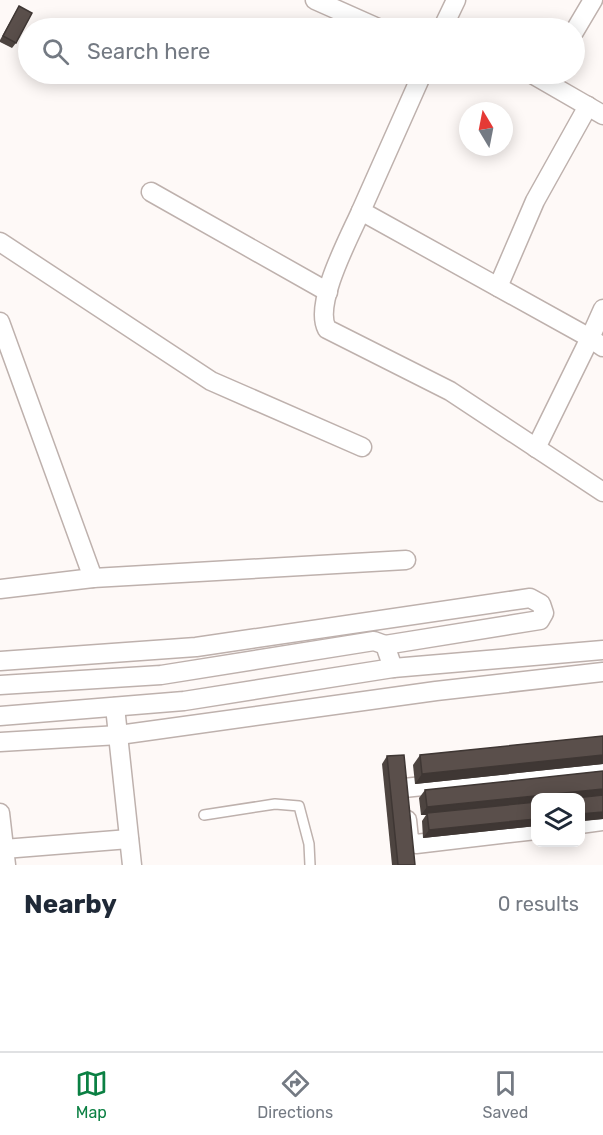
<!DOCTYPE html>
<style>
:root{--surface:#fff;--page:#f6f6f7;--text:#1f2937;--muted:#747a83;--line:#e0e1e3;--accent:#0b8043}
body{margin:0;font-family:Rubik,sans-serif;background:var(--page);color:var(--text)}
.controls{position:absolute;right:18px;bottom:18px;display:grid;overflow:hidden;border-radius:12px;box-shadow:0 3px 15px #0003}
.controls button{width:54px;height:54px;display:grid;place-items:center;padding:0;border:0;border-bottom:2px solid var(--line);background:var(--surface);color:var(--text);font:30px sans-serif}
.compass{position:absolute;left:459px;top:102px;width:54px;height:54px;border-radius:50%;background:var(--surface);box-shadow:0 3px 15px #0003;rotate:350deg}
.list{margin:0;padding:0;list-style:none}
h2{display:flex;justify-content:space-between;align-items:center;height:78px;margin:0;padding:0 24px;font-size:26px}
h2 small{font-size:20px;font-weight:400;color:var(--muted)}
.icon{flex:none;width:33px;height:33px;fill:none;stroke:currentColor;stroke-width:2;stroke-linecap:round;stroke-linejoin:round}
.map{position:relative;flex:none;width:603px;height:865px;overflow:hidden}
.search{position:absolute;background:var(--surface);box-shadow:0 3px 15px #0003;left:18px;right:18px;top:18px;height:66px;display:flex;align-items:center;gap:15px;box-sizing:border-box;padding:0 21px;border-radius:33px;color:var(--muted);font-size:22px}
.sheet{height:186px;background:var(--surface)}
nav{display:flex;justify-content:space-around;align-items:center;box-sizing:border-box;height:84px;border-top:2px solid var(--line);background:var(--surface);font-size:16px;color:var(--muted)}
nav a{display:grid;justify-items:center;gap:3px}
nav .on{color:var(--accent)}
.map>svg:first-child{display:block}
.lines{fill:none;stroke-linecap:round;stroke-linejoin:round}
.service-casing{stroke:#beb1ad;stroke-width:12}
.minor-casing{stroke:#beb1ad;stroke-width:21}
.service{stroke:#fff;stroke-width:9}
.minor{stroke:#fff;stroke-width:18}
.wall{fill:#4d4440}
.shaded-wall{fill:#3f3734}
.building{fill:#5a4f4b;stroke:#3f3734;stroke-width:1.5}
</style>
<div class="map">
<svg width="603" height="865" viewBox="0 0 603 865">
<rect width="100%" height="100%" fill="#fef9f7"/>
<g class="lines">
<defs>
<path id="service" d="M 204,815 L 275,804 L 299,806 L 309,844 L 310,865"/>
<g id="minor">
<path d="M 315,0 L 378,28"/>
<path d="M 455,28 L 445,23 L 456,0"/>
<path d="M 574,32 L 593,0"/>
<path d="M 422,74 L 361,211 L 590,338 L 603,309"/>
<path d="M 532,74 L 603,115"/>
<path d="M 151,192 L 328,292"/>
<path d="M 361,211 C 350,236 313,304 327,329 L 450,391 L 603,492"/>
<path d="M 0,242 L 211,381 L 362,447"/>
<path d="M 498,287 L 535,201 L 588,106"/>
<path d="M 0,322 L 93,578"/>
<path d="M 536,448 L 590,338 L 603,347"/>
<path d="M 0,589 L 93,578 L 406,560"/>
<path d="M 0,661 L 196,647 L 530,598 L 541,604 L 544,613 L 540,620 L 385,645"/>
<path d="M 393,668 L 603,650"/>
<path d="M 0,685 L 161,675 L 374,641 L 385,645 L 393,668 L 184,701 L 0,716"/>
<path d="M 115,707 L 132,865"/>
<path d="M 0,742 L 119,735 L 436,691 L 603,672"/>
<path d="M 404,788 L 603,767"/>
<path d="M 0,813 L 6,865"/>
<path d="M 407,820 L 409,839 L 416,844 L 536,830"/>
<path d="M 580,824 L 603,821"/>
<path d="M 4,849 L 129,839"/>
</g>
</defs>
<use href="#service" class="service-casing"/>
<use href="#minor" class="minor-casing"/>
<use href="#service" class="service"/>
<use href="#minor" class="minor"/>
</g>
<g class="wall">
<path d="M 19,6 L 16,43 L 12,48 L 0,42 L 0,40 Z"/>
<path d="M 603,736 L 603,764 L 415,784 L 413,765 L 420,755 Z"/>
<path d="M 387,756 L 415,865 L 392,865 L 382,764 Z"/>
<path d="M 603,771 L 603,819 L 423,838 L 422,821 L 426,815 L 421,815 L 419,798 L 425,790 Z"/>
</g>
<g class="shaded-wall">
<path d="M 603,755 L 603,764 L 415,784 L 422,774 Z"/>
<path d="M 603,789 L 603,796 L 580,798 L 536,798 L 536,803 L 427,813 L 426,815 L 421,815 L 427,807 Z"/>
<path d="M 603,812 L 603,819 L 580,821 L 580,814 Z"/>
<path d="M 536,819 L 536,826 L 423,838 L 429,830 Z"/>
</g>
<g class="building">
<path d="M 19,6 L 32,13 L 16,43 L 3,36 Z"/>
<path d="M 603,736 L 603,755 L 422,774 L 420,755 Z"/>
<path d="M 404,755 L 415,865 L 398,865 L 387,756 Z"/>
<path d="M 603,771 L 603,789 L 427,807 L 425,790 Z"/>
<path d="M 603,795 L 603,812 L 580,814 L 580,798 L 575,798 Z"/>
<path d="M 536,802 L 536,819 L 429,830 L 427,813 Z"/>
</g>
</svg>
<div class="controls">
<button><svg class="icon" aria-label="layers" viewBox="0 0 24 24"><path d="M12 4l9 5-9 5-9-5zM3 14l9 5 9-5"/></svg></button>
</div>
<svg class="compass" viewBox="-18 -18 36 36"><path d="M0-13l5 13h-10z" fill="#e53935"/><path d="M0 13l5-13h-10z" fill="#747a83"/></svg>
<div class="search"><svg class="icon" aria-label="search" viewBox="0 0 24 24"><circle cx="10" cy="10" r="6"/><path d="M15 15l6 6"/></svg>Search here</div>
</div>
<section class="sheet">
<h2>Nearby<small>0 results</small></h2>
<ul class="list">
</ul>
</section>
<nav>
<a class="on"><svg class="icon" aria-label="map" viewBox="0 0 24 24"><path d="M3 6l6-2 6 2 6-2v14l-6 2-6-2-6 2zM9 4v14M15 6v14"/></svg>Map</a>
<a><svg class="icon" aria-label="directions" viewBox="0 0 24 24"><path d="M12 3l9 9-9 9-9-9zM9 14v-3h6M13 9l2 2-2 2"/></svg>Directions</a>
<a><svg class="icon" aria-label="saved" viewBox="0 0 24 24"><path d="M7 4h10v16l-5-4-5 4z"/></svg>Saved</a>
</nav>
